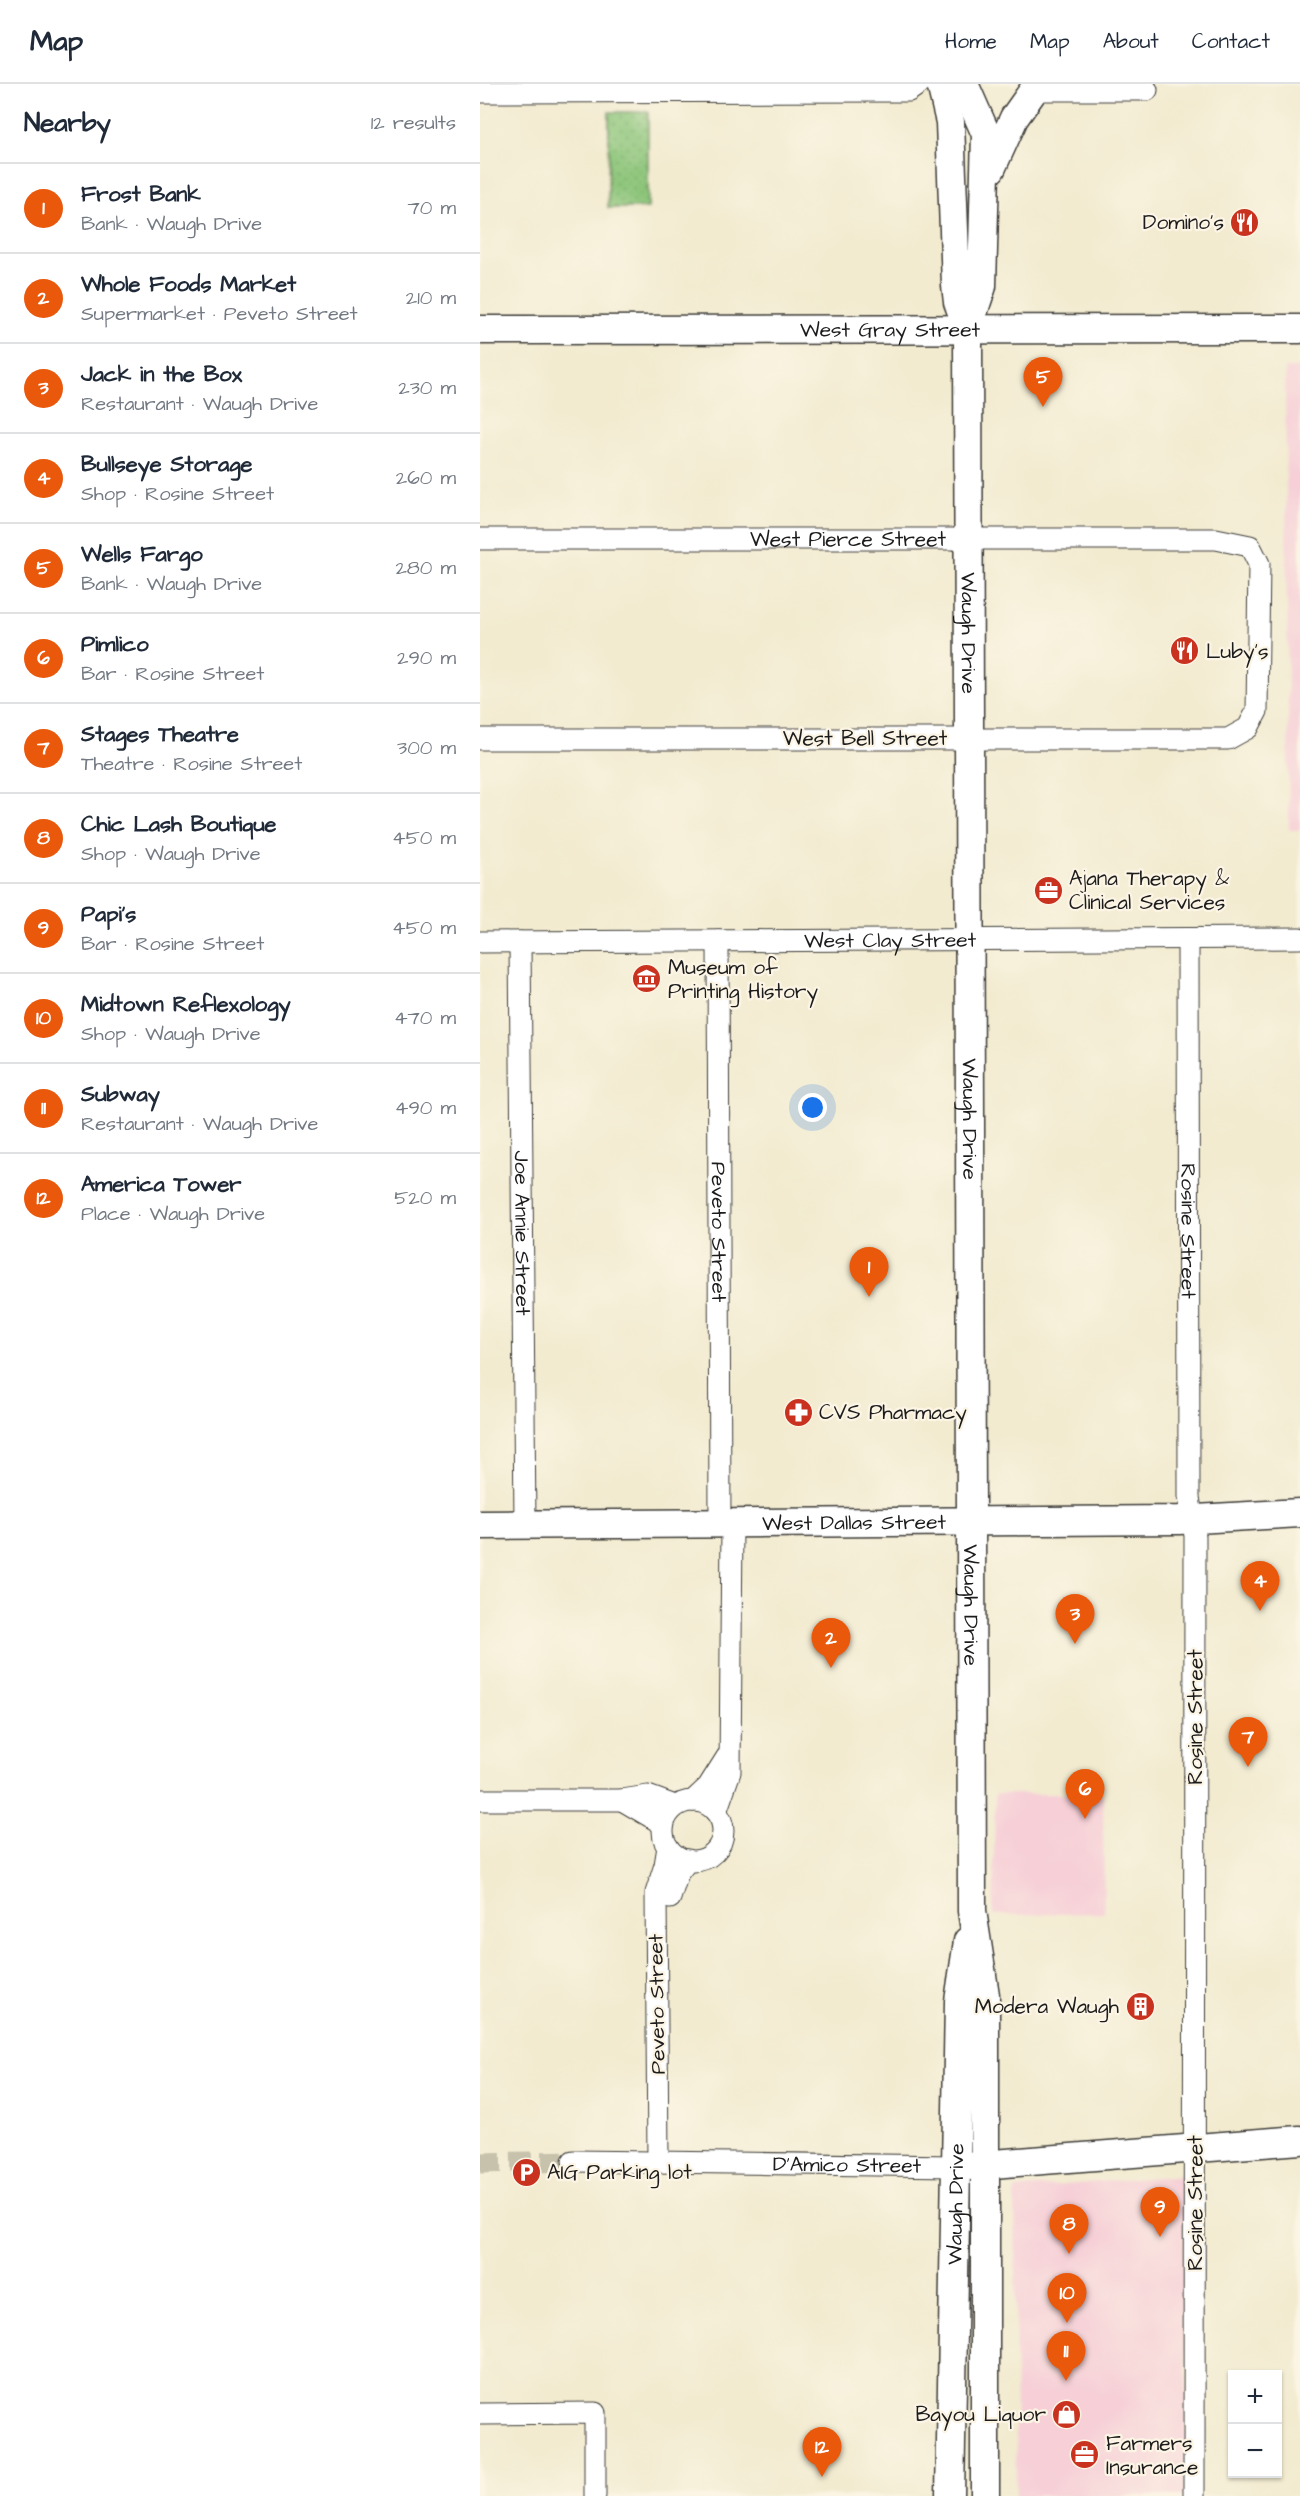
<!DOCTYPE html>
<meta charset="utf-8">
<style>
:root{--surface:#fff;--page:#f6f6f7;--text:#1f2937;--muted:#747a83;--line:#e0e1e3;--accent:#ea580c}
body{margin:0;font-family:"Architects Daughter",sans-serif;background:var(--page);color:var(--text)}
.controls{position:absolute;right:18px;bottom:18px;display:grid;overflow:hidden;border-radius:0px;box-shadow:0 2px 4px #0004}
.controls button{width:54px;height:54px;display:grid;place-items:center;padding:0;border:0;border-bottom:2px solid var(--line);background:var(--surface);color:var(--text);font:30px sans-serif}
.you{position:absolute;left:333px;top:1024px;width:21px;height:21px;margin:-15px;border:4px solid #fff;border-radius:50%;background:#1a73e8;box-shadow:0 0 0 9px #1a73e833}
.badge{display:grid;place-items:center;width:39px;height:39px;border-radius:50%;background:var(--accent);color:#fff;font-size:20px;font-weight:700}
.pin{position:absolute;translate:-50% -50px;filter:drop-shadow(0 2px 3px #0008)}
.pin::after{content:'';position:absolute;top:32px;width:21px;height:18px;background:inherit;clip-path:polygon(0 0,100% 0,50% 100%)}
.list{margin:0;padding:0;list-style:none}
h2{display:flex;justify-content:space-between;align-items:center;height:78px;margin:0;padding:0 24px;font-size:26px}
h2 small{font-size:20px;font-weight:400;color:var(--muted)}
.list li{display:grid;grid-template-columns:39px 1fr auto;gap:18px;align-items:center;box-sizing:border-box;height:90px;padding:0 24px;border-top:2px solid var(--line)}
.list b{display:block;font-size:22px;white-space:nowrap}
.list p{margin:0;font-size:20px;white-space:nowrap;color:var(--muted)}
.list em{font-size:20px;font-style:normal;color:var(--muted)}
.map{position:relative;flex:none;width:820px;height:2412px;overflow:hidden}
header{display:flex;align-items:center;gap:36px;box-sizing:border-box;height:84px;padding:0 30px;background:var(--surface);border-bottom:2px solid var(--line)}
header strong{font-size:28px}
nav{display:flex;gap:33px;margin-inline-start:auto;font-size:21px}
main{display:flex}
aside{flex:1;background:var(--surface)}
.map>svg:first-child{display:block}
.built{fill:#f6cfd7}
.green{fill:url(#green-dots);stroke:#53704a;stroke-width:1.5}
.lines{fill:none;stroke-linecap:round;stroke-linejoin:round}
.street-tunnel{stroke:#c7c2ac;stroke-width:21;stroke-dasharray:21 10;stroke-linecap:butt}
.street-casing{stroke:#3c3b37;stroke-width:23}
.secondary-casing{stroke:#3c3b37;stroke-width:31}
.street{stroke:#fff;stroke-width:21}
.secondary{stroke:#fff;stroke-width:28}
.labels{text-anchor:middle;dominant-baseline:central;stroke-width:4.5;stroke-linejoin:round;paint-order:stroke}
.poi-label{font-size:21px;fill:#1c1c1c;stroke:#fcf5e5;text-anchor:start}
.street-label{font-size:21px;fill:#1c1c1c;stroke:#fcf5e5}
</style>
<header>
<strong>Map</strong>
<nav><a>Home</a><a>Map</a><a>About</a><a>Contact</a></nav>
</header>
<main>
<aside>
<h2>Nearby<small>12 results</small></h2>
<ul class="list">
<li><span class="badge">1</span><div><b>Frost Bank</b><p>Bank · Waugh Drive</p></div><em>70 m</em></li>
<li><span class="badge">2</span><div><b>Whole Foods Market</b><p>Supermarket · Peveto Street</p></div><em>210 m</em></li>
<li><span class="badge">3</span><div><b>Jack in the Box</b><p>Restaurant · Waugh Drive</p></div><em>230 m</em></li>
<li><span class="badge">4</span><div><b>Bullseye Storage</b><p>Shop · Rosine Street</p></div><em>260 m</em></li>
<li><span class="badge">5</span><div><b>Wells Fargo</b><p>Bank · Waugh Drive</p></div><em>280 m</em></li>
<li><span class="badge">6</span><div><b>Pimlico</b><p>Bar · Rosine Street</p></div><em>290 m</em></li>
<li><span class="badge">7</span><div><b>Stages Theatre</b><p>Theatre · Rosine Street</p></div><em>300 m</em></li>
<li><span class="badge">8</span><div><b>Chic Lash Boutique</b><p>Shop · Waugh Drive</p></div><em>450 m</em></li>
<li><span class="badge">9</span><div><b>Papi's</b><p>Bar · Rosine Street</p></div><em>450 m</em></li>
<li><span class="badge">10</span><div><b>Midtown Reflexology</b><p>Shop · Waugh Drive</p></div><em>470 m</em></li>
<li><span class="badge">11</span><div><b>Subway</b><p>Restaurant · Waugh Drive</p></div><em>490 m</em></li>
<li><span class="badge">12</span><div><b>America Tower</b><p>Place · Waugh Drive</p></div><em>520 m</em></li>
</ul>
</aside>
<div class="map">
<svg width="820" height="2412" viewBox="0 0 820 2412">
<defs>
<pattern id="green-dots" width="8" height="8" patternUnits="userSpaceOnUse" patternTransform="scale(1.5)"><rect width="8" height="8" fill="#8ac478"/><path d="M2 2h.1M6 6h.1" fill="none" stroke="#76a867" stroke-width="1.8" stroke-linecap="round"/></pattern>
</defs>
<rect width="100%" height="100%" fill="#fcf5e5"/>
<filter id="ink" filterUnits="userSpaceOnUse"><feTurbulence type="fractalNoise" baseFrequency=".0167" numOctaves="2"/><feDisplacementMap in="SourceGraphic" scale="12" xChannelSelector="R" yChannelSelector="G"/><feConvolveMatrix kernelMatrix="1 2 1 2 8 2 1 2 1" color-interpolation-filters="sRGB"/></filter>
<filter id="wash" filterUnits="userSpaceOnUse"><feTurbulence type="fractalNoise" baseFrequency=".008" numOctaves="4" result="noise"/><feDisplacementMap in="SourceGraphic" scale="24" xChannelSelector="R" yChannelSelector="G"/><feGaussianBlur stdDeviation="1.35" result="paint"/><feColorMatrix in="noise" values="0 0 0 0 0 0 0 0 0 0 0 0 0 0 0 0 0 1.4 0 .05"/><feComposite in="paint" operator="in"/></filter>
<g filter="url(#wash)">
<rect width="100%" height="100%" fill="#f2ebd0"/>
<g class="built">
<path d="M 805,284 L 820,284 L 820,746 L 809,746 Z"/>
<path d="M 515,1710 L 623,1710 L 624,1829 L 513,1831 Z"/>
<path d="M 703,2091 L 708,2412 L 536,2412 L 535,2105 Z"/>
</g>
<path class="green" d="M 129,28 L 168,28 L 168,124 L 128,124 Z"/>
</g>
<g filter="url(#ink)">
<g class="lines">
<path class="street-tunnel" d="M 0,2079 L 93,2077"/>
<defs>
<g id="street">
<path d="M 553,6 L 667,6"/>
<path d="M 0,8 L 429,7 L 439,0"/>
<path id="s1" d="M 0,455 L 736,455 L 770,462 L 779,480 L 777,627 L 768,644 L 748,655 L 0,655"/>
<path id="s2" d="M 708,855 L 709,1413 L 715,1452 L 714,2412"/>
<path id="s3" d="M 238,857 L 240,1439"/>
<path id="s4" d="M 0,858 L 820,854"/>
<path id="s5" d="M 40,858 L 45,1441"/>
<path d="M 0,1716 L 142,1716 L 168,1712 L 195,1722"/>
<path d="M 142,1716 L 183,1740"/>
<path d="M 213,1717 L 228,1703 L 247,1673"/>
<circle cx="213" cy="1747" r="30"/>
<path d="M 236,1728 L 250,1688 L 252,1439"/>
<path d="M 190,1814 L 198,1789 L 208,1776"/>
<path id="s6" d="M 93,2077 L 476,2082"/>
<path d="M 178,2078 L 176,1809 L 185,1781 L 188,1763"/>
<path d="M 0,2330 L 115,2329 L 115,2412"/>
</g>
<g id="secondary">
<path d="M 461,0 L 470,38 L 476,201 L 478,218 L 488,244"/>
<path id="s7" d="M 484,0 L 506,50 L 502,202 L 488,244 L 492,1827 L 505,1911 L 505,2412"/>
<path d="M 511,85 L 534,34 L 558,0"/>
<path id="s8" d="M 0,246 L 820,245"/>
<path id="s9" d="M 0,1441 L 699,1436 L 820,1429"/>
<path d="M 487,2082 L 820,2056"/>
<path id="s10" d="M 470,2412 L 479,1917 L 488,1857"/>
</g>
</defs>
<use href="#street" class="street-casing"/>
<use href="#secondary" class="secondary-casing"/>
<use href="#street" class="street"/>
<use href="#secondary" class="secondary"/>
</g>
</g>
<defs>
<symbol id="restaurant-disc" viewBox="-11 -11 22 22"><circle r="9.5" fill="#c8321e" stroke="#fcf5e5"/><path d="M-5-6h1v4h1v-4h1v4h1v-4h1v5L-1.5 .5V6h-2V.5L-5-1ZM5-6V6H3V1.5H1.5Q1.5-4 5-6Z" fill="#fff"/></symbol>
<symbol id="office-disc" viewBox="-11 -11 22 22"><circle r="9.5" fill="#c8321e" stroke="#fcf5e5"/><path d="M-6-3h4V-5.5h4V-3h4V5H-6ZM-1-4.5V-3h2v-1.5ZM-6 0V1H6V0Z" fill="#fff"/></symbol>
<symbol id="museum-disc" viewBox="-11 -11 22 22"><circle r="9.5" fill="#c8321e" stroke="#fcf5e5"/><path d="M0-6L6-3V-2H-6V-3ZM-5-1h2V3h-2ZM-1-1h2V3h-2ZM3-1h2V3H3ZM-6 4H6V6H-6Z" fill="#fff"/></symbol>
<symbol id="pharmacy-disc" viewBox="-11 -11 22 22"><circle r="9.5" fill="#c8321e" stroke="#fcf5e5"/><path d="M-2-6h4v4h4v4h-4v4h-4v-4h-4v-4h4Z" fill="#fff"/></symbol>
<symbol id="building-disc" viewBox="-11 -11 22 22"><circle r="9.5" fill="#c8321e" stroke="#fcf5e5"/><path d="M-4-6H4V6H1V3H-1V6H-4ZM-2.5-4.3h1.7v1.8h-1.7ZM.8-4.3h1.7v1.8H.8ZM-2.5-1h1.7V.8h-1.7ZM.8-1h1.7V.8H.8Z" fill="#fff"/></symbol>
<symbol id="parking-disc" viewBox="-11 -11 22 22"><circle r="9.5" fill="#c8321e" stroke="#fcf5e5"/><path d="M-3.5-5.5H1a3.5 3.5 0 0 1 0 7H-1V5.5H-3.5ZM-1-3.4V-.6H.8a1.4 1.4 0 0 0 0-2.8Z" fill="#fff"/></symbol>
<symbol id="shop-disc" viewBox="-11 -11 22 22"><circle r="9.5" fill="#c8321e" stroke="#fcf5e5"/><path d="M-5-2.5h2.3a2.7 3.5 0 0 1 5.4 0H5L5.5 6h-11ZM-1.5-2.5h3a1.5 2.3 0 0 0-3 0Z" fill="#fff"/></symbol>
</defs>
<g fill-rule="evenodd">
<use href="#restaurant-disc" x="748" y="122" width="33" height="33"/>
<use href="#restaurant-disc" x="688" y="550" width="33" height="33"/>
<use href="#office-disc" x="552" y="790" width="33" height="33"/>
<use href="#museum-disc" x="150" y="878" width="33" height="33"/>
<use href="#pharmacy-disc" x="302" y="1312" width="33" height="33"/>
<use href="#building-disc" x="644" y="1906" width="33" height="33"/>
<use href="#parking-disc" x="30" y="2072" width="33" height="33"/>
<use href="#shop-disc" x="570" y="2314" width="33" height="33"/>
<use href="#office-disc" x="588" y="2354" width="33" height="33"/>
</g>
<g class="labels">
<g class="poi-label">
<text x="744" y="138" text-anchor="end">Domino's</text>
<text x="726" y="567">Luby's</text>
<text x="589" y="794">Ajana Therapy &amp;<tspan x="589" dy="24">Clinical Services</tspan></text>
<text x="188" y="883">Museum of<tspan x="188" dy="24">Printing History</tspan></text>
<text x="339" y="1328">CVS Pharmacy</text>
<text x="639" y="1922" text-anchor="end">Modera Waugh</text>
<text x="67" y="2088">AIG Parking lot</text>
<text x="566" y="2330" text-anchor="end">Bayou Liquor</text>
<text x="626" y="2359">Farmers<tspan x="626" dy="24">Insurance</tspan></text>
</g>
<g class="street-label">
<text stroke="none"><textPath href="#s8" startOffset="410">West Gray Street</textPath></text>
<text stroke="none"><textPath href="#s1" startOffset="368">West Pierce Street</textPath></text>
<text stroke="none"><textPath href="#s7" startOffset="556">Waugh Drive</textPath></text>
<text x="385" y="654">West Bell Street</text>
<text stroke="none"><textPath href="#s4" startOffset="410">West Clay Street</textPath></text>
<text stroke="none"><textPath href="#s7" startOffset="1042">Waugh Drive</textPath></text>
<text stroke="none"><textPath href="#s3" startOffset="291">Peveto Street</textPath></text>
<text stroke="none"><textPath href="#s2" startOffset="292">Rosine Street</textPath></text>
<text stroke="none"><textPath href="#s5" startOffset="291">Joe Annie Street</textPath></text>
<text stroke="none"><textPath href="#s9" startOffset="374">West Dallas Street</textPath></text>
<text stroke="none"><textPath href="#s7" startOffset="1528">Waugh Drive</textPath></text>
<text transform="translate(715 1633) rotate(-90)">Rosine Street</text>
<text transform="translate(177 1920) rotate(-91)">Peveto Street</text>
<text stroke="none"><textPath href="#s6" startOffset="274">D'Amico Street</textPath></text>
<text stroke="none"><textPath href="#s10" startOffset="292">Waugh Drive</textPath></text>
<text transform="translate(715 2119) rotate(-90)">Rosine Street</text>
</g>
</g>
</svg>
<div class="controls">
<button>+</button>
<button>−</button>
</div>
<div class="you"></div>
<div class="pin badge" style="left:389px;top:1213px">1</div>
<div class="pin badge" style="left:351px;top:1584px">2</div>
<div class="pin badge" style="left:595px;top:1560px">3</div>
<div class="pin badge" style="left:780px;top:1527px">4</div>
<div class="pin badge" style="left:563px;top:323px">5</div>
<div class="pin badge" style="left:605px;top:1735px">6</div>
<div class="pin badge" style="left:768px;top:1683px">7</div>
<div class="pin badge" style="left:589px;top:2170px">8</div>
<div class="pin badge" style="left:680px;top:2153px">9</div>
<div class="pin badge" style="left:587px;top:2239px">10</div>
<div class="pin badge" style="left:586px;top:2297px">11</div>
<div class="pin badge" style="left:342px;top:2393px">12</div>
</div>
</main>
